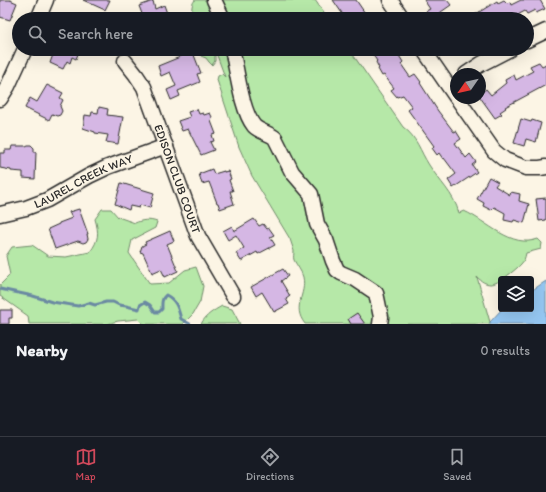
<!DOCTYPE html>
<style>
:root{--surface:#171b24;--page:#20242c;--text:#f1f3f6;--muted:#9ea1a6;--line:#363941;--accent:#d1495b}
body{margin:0;font-family:Itim,sans-serif;background:var(--page);color:var(--text)}
.controls{position:absolute;right:12px;bottom:12px;display:grid;overflow:hidden;border-radius:4px;box-shadow:0 4px 16px #0002}
.controls button{width:36px;height:36px;display:grid;place-items:center;padding:0;border:0;border-bottom:1px solid var(--line);background:var(--surface);color:var(--text);font:20px sans-serif}
.compass{position:absolute;left:450px;top:68px;width:36px;height:36px;border-radius:50%;background:var(--surface);box-shadow:0 4px 16px #0002;rotate:236deg}
.list{margin:0;padding:0;list-style:none}
h2{display:flex;justify-content:space-between;align-items:center;height:52px;margin:0;padding:0 16px;font-size:17px}
h2 small{font-size:13px;font-weight:400;color:var(--muted)}
.icon{flex:none;width:22px;height:22px;fill:none;stroke:currentColor;stroke-width:2;stroke-linecap:round;stroke-linejoin:round}
.map{position:relative;flex:none;width:546px;height:324px;overflow:hidden}
.search{position:absolute;background:var(--surface);box-shadow:0 4px 16px #0002;left:12px;right:12px;top:12px;height:44px;display:flex;align-items:center;gap:10px;box-sizing:border-box;padding:0 14px;border-radius:22px;color:var(--muted);font-size:15px}
.sheet{height:112px;background:var(--surface)}
nav{display:flex;justify-content:space-around;align-items:center;box-sizing:border-box;height:56px;border-top:1px solid var(--line);background:var(--surface);font-size:11px;color:var(--muted)}
nav a{display:grid;justify-items:center;gap:2px}
nav .on{color:var(--accent)}
.map>svg:first-child{display:block}
.green{fill:#b6e8a8;stroke:#708a6a}
.water{fill:#95c7f2;stroke:#6b89a2}
.lines{fill:none;stroke-linecap:round;stroke-linejoin:round}
.stream{stroke:#6b89a2;stroke-width:3}
.building{fill:#d5b7e4;stroke:#2b2b2b}
.minor-casing{stroke:#2b2b2b;stroke-width:17}
.minor{stroke:#fcf5e5;stroke-width:14}
.labels{text-anchor:middle;dominant-baseline:central;stroke-width:4;stroke-linejoin:round;paint-order:stroke}
.street-label{font-size:12px;fill:#2b2b2b;stroke:#fcf5e5}
</style>
<div class="map">
<svg width="546" height="324" viewBox="0 0 546 324">
<rect width="100%" height="100%" fill="#fcf5e5"/>
<filter id="ink" filterUnits="userSpaceOnUse"><feTurbulence type="fractalNoise" baseFrequency=".025" numOctaves="2"/><feDisplacementMap in="SourceGraphic" scale="8" xChannelSelector="R" yChannelSelector="G"/><feConvolveMatrix kernelMatrix="1 2 1 2 8 2 1 2 1" color-interpolation-filters="sRGB"/></filter>
<g filter="url(#ink)">
<g class="green">
<path d="M 195,0 L 315,0 L 328,19 L 194,19 C 192,12 190,6 195,0 Z"/>
<path d="M 196,49 L 349,49 L 403,127 C 417,137 420,151 429,165 C 439,181 454,194 459,213 L 464,211 C 487,221 511,249 538,239 L 542,243 L 541,249 L 526,253 C 525,258 524,261 521,264 C 516,270 496,285 491,284 C 485,284 481,281 477,277 L 490,322 L 490,324 L 305,324 C 291,306 307,295 303,277 C 301,270 297,266 294,260 C 293,257 294,254 294,251 C 293,247 291,243 290,239 L 252,176 L 239,147 L 217,80 L 218,76 L 222,74 L 225,77 L 215,50 L 215,61 L 212,65 L 209,62 L 206,58 L 201,56 Z"/>
<path d="M 102,209 L 111,209 L 118,217 L 135,223 C 142,220 149,219 157,222 L 155,228 L 132,240 L 129,253 L 150,284 L 169,283 L 185,270 L 196,267 L 203,286 L 200,302 L 193,314 L 183,324 L 143,324 L 138,319 L 118,321 L 107,324 L 29,324 L 28,316 L 0,296 L 0,285 L 10,275 L 6,256 L 12,247 L 32,245 L 48,256 L 66,257 L 90,252 C 99,240 99,233 95,219 Z"/>
<path d="M 222,306 L 232,309 L 240,324 L 201,324 C 206,315 213,311 222,306 Z"/>
</g>
<path class="water" d="M 546,281 L 546,324 L 490,324 L 490,322 L 502,309 L 531,309 L 531,291 Z"/>
<g class="lines">
<path class="stream" d="M 0,289 L 33,296 L 52,302 L 78,306 L 89,303 L 95,305 L 106,302 L 113,302 L 119,305 L 126,306 L 139,309 L 140,305 L 145,302 L 150,305 L 155,312 L 159,312 L 162,309 C 162,304 161,299 166,295 C 177,301 178,308 181,319 L 190,324"/>
</g>
<g class="building">
<path d="M 0,0 L 10,0 L 17,3 L 10,20 L 0,17 Z"/>
<path d="M 83,0 L 110,0 L 105,10 Z"/>
<path d="M 333,0 L 356,0 L 369,19 L 346,19 Z"/>
<path d="M 424,0 L 447,0 L 451,5 L 431,19 L 426,11 L 430,9 Z"/>
<path d="M 504,0 L 507,3 L 510,2 L 511,5 L 521,0 L 540,0 L 545,9 L 536,13 L 535,10 L 527,14 L 525,11 L 510,19 L 468,19 L 497,1 L 498,3 Z"/>
<path d="M 153,1 L 155,9 L 164,5 L 169,19 L 144,19 L 139,6 Z"/>
<path d="M 55,49 L 80,49 L 76,59 L 72,57 L 70,63 L 67,61 L 63,69 L 50,63 Z"/>
<path d="M 369,49 L 390,49 L 395,56 L 398,54 L 403,62 L 401,64 L 410,77 L 415,74 L 421,82 L 420,83 L 438,111 L 454,132 L 456,131 L 461,139 L 455,143 L 466,158 L 470,154 L 476,162 L 472,165 L 477,172 L 453,188 L 448,180 L 456,174 L 444,158 L 443,159 L 439,153 L 437,155 L 432,148 L 434,146 L 408,110 L 412,107 L 403,95 L 397,97 L 391,90 L 394,88 L 384,75 L 382,76 L 378,69 L 379,68 L 376,62 L 377,61 Z"/>
<path d="M 192,50 L 201,73 L 197,74 L 200,82 L 178,91 L 180,96 L 171,100 L 167,90 L 176,86 L 170,72 L 161,76 L 158,66 L 180,57 L 179,55 Z"/>
<path d="M 539,62 L 542,66 L 546,64 L 546,85 L 505,107 L 506,108 L 500,112 L 502,114 L 495,118 L 480,97 L 480,94 L 486,89 L 491,95 L 506,83 L 505,80 L 514,75 L 516,80 L 533,71 L 530,66 Z"/>
<path d="M 47,85 L 63,93 L 60,98 L 63,100 L 60,106 L 62,111 L 60,115 L 57,116 L 52,114 L 49,120 L 25,108 L 30,98 L 37,102 Z"/>
<path d="M 99,107 L 108,109 L 107,115 L 123,117 L 118,144 L 106,142 L 108,135 L 95,133 L 95,132 L 83,128 L 85,115 L 91,116 L 92,112 L 98,113 Z"/>
<path d="M 197,109 L 199,114 L 203,113 L 204,115 L 210,113 L 212,117 L 211,121 L 216,134 L 212,135 L 214,141 L 210,142 L 214,150 L 201,155 L 188,129 L 182,131 L 178,121 L 190,117 L 188,112 Z"/>
<path d="M 521,119 L 531,122 L 532,120 L 541,123 L 536,142 L 526,139 L 524,146 L 514,143 Z"/>
<path d="M 28,145 L 31,145 L 34,148 L 34,152 L 36,152 L 35,179 L 23,178 L 23,172 L 11,171 L 11,170 L 0,168 L 0,153 L 5,153 L 5,150 L 11,150 L 12,146 L 26,146 Z"/>
<path d="M 212,169 L 214,174 L 224,171 L 224,172 L 228,171 L 231,179 L 229,180 L 233,191 L 230,191 L 234,204 L 220,209 L 218,203 L 217,203 L 209,182 L 202,184 L 199,174 Z"/>
<path d="M 489,177 L 498,182 L 495,186 L 510,195 L 511,192 L 520,194 L 519,201 L 529,204 L 524,223 L 514,220 L 513,222 L 504,220 L 505,213 L 494,207 L 491,210 L 483,206 L 484,203 L 477,199 Z"/>
<path d="M 121,183 L 154,193 L 150,208 L 140,205 L 139,208 L 130,206 L 129,210 L 115,204 Z"/>
<path d="M 546,198 L 546,220 L 539,221 L 536,199 Z"/>
<path d="M 79,209 L 88,234 L 87,234 L 88,239 L 86,242 L 83,243 L 78,241 L 55,249 L 48,229 L 59,224 L 59,223 L 72,218 L 69,212 Z"/>
<path d="M 254,219 L 259,226 L 263,224 L 267,229 L 269,228 L 274,235 L 270,237 L 275,245 L 258,254 L 257,252 L 241,261 L 236,253 L 244,248 L 236,235 L 228,240 L 223,231 L 232,226 L 234,231 Z"/>
<path d="M 170,231 L 174,241 L 167,244 L 178,271 L 165,277 L 161,269 L 152,273 L 143,253 L 140,252 L 142,246 L 146,244 L 145,242 Z"/>
<path d="M 283,269 L 288,276 L 281,281 L 290,296 L 286,299 L 289,304 L 274,312 L 262,292 L 256,296 L 251,287 Z"/>
<path d="M 0,310 L 12,310 L 12,318 L 9,318 L 9,324 L 0,324 Z"/>
<path d="M 357,313 L 365,324 L 351,324 L 348,319 Z"/>
</g>
<g class="lines">
<defs>
<g id="minor">
<path d="M 214,0 L 223,19"/>
<path d="M 390,0 L 403,19"/>
<path d="M 38,19 L 46,0"/>
<path d="M 527,40 L 546,31"/>
<path d="M 232,49 C 237,69 241,110 254,126 C 260,132 269,133 275,138 L 292,172 L 311,194 L 317,224 L 326,240 L 333,261 L 337,270 L 341,273 L 355,279 L 376,293 L 381,317 L 380,324"/>
<path d="M 423,49 L 456,97"/>
<path id="s1" d="M 125,61 L 136,75 L 144,87 L 198,236 L 233,296"/>
<path d="M 466,74 L 481,64 L 510,49"/>
<path d="M 457,98 L 494,151 L 505,160 L 526,168 L 540,168 L 546,167"/>
<path d="M 0,99 L 8,86 L 25,49"/>
<path id="s2" d="M 0,214 L 26,208 L 47,200 L 89,176 L 108,167 L 166,146"/>
</g>
</defs>
<use href="#minor" class="minor-casing"/>
<use href="#minor" class="minor"/>
</g>
</g>
<g class="labels">
<g class="street-label">
<text stroke="none"><textPath href="#s1" startOffset="130">EDISON CLUB COURT</textPath></text>
<text stroke="none"><textPath href="#s2" startOffset="90">LAUREL CREEK WAY</textPath></text>
</g>
</g>
</svg>
<div class="controls">
<button><svg class="icon" aria-label="layers" viewBox="0 0 24 24"><path d="M12 4l9 5-9 5-9-5zM3 14l9 5 9-5"/></svg></button>
</div>
<svg class="compass" viewBox="-18 -18 36 36"><path d="M0-13l5 13h-10z" fill="#e53935"/><path d="M0 13l5-13h-10z" fill="#9ea1a6"/></svg>
<div class="search"><svg class="icon" aria-label="search" viewBox="0 0 24 24"><circle cx="10" cy="10" r="6"/><path d="M15 15l6 6"/></svg>Search here</div>
</div>
<section class="sheet">
<h2>Nearby<small>0 results</small></h2>
<ul class="list">
</ul>
</section>
<nav>
<a class="on"><svg class="icon" aria-label="map" viewBox="0 0 24 24"><path d="M3 6l6-2 6 2 6-2v14l-6 2-6-2-6 2zM9 4v14M15 6v14"/></svg>Map</a>
<a><svg class="icon" aria-label="directions" viewBox="0 0 24 24"><path d="M12 3l9 9-9 9-9-9zM9 14v-3h6M13 9l2 2-2 2"/></svg>Directions</a>
<a><svg class="icon" aria-label="saved" viewBox="0 0 24 24"><path d="M7 4h10v16l-5-4-5 4z"/></svg>Saved</a>
</nav>
